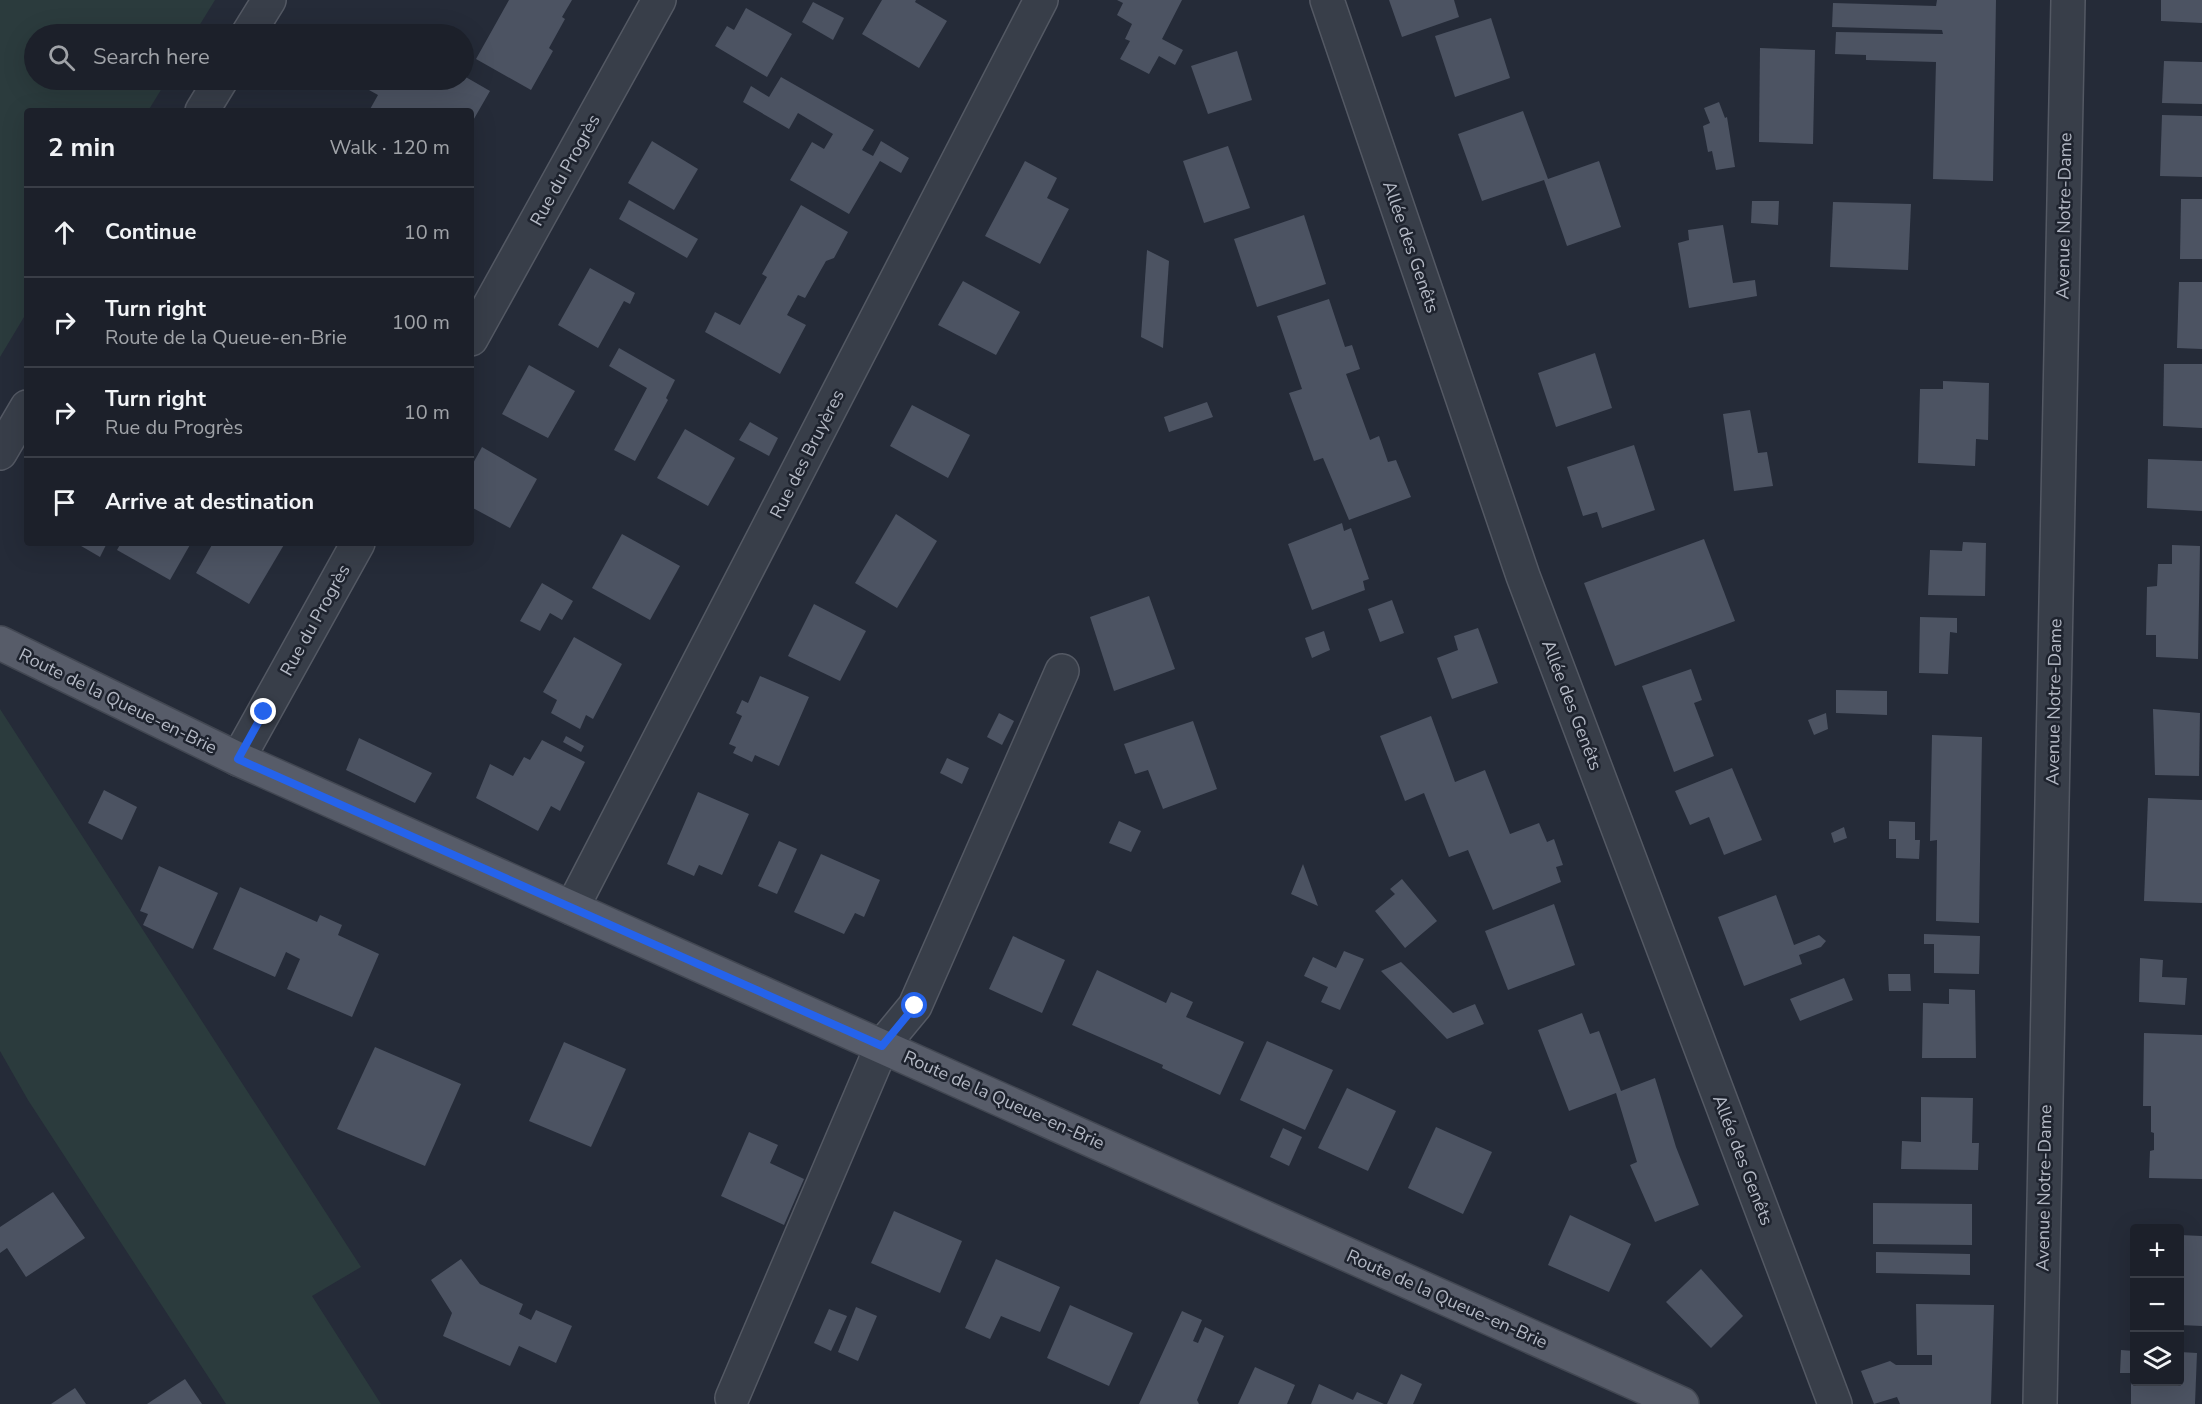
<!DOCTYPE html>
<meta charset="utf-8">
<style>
:root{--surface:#1c202a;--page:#252832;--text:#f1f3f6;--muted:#a0a3a8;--line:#3a3e47}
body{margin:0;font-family:"Nunito Sans",sans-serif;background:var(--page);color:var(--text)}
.controls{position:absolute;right:18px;bottom:18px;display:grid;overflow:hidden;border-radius:6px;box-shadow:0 6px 24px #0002}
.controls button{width:54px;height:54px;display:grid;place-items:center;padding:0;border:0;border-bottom:2px solid var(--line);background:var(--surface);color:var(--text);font:30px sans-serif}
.stop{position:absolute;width:18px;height:18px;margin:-14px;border:4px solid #2563eb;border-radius:50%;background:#fff}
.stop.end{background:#2563eb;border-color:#fff;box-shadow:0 2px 6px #0008}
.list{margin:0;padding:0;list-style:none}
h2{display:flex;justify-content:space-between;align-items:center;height:78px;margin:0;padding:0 24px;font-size:26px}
h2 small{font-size:20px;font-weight:400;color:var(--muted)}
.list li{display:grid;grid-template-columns:39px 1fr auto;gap:18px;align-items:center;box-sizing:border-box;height:90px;padding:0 24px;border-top:2px solid var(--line)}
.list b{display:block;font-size:22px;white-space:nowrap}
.list p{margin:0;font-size:20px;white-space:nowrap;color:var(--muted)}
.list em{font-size:20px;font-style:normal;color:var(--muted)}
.icon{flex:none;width:33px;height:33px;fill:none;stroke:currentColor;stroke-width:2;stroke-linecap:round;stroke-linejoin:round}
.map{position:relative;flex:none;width:2202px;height:1404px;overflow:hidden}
.search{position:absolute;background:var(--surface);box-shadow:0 6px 24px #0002;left:24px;top:24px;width:450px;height:66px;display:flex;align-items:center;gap:15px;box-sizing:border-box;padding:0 21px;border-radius:33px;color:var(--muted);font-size:22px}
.panel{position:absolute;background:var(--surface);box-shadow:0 6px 24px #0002;left:24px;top:108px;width:450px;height:438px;border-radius:6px}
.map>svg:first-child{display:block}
.green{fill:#2b3b3d}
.building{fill:#4c5362}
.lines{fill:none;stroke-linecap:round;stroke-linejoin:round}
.minor-casing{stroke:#545964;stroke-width:36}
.major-casing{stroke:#424752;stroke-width:36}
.minor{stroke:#383e49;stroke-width:33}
.major{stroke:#575c69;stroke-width:33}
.route{stroke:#2563eb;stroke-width:8}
.labels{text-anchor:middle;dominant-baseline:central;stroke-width:5;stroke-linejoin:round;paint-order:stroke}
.street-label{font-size:18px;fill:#b4b9c5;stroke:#1e232e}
</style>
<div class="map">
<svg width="2202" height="1404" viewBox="0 0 2202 1404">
<rect width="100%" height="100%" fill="#252b38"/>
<g class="green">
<path d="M 0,0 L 215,0 L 194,34 L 34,34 L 34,80 L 167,80 L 148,111 L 27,111 L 27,312 L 0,357 Z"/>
<path d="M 0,709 L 361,1267 L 312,1296 L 381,1404 L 226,1404 L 28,1100 L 0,1051 Z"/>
</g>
<g class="building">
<path d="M 509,0 L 572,0 L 562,17 L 565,19 L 549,48 L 553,51 L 531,90 L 476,59 Z"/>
<path d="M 882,0 L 916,0 L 915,2 L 947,21 L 919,68 L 862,34 Z"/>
<path d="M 1117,0 L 1182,0 L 1162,39 L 1183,50 L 1175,65 L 1159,56 L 1149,74 L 1120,59 L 1130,41 L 1125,39 L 1132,24 L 1117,15 L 1123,3 Z"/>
<path d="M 1389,0 L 1454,0 L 1459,17 L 1402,37 Z"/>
<path d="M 1937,0 L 1996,0 L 1993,181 L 1933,179 L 1936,62 L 1866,60 L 1866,55 L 1835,54 L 1836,32 L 1943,34 L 1942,30 L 1832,27 L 1833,3 L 1936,6 Z"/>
<path d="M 2161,0 L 2202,0 L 2202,23 L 2161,21 Z"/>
<path d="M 813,2 L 844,18 L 833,40 L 802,22 Z"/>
<path d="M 746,8 L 792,34 L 767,77 L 715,46 L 727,26 L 734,30 Z"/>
<path d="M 1491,18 L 1510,78 L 1455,97 L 1435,36 Z"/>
<path d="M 1760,48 L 1815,50 L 1813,144 L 1759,142 Z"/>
<path d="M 1237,51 L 1252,100 L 1208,114 L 1191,66 Z"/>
<path d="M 2164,61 L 2202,62 L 2202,104 L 2162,103 Z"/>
<path d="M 464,76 L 490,91 L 471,124 L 471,111 L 369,111 L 378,95 L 351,80 L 409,80 L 423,87 L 428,80 L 464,80 Z"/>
<path d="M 781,77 L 874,130 L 862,150 L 873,156 L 881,141 L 909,158 L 901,173 L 880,161 L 849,214 L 790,180 L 812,142 L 824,149 L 833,134 L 798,113 L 789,129 L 743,102 L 751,86 L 769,97 Z"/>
<path d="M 1719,102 L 1725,118 L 1727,117 L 1735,167 L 1716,170 L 1712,151 L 1708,152 L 1703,126 L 1710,123 L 1704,108 Z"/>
<path d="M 1523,111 L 1548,179 L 1599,161 L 1621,227 L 1567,246 L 1544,180 L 1482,201 L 1458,134 Z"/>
<path d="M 2162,115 L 2202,116 L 2202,177 L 2160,176 Z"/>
<path d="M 652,141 L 698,169 L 674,210 L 628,183 Z"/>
<path d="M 1228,146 L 1250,208 L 1204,223 L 1183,161 Z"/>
<path d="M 1025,161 L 1057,178 L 1047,198 L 1069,209 L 1040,264 L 985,236 Z"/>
<path d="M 2181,199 L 2202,199 L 2202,259 L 2180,259 Z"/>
<path d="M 629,200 L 698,239 L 687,258 L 619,219 Z"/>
<path d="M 1752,201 L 1779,201 L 1778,225 L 1751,223 Z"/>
<path d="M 1833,202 L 1911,204 L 1908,270 L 1830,267 Z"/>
<path d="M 801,205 L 848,232 L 834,258 L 826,261 L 805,298 L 798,295 L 787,315 L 806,325 L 780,374 L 705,332 L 715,312 L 740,325 L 767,277 L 762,274 Z"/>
<path d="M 1304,215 L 1326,284 L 1257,307 L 1234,239 Z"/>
<path d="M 1723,225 L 1733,283 L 1755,280 L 1757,296 L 1689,308 L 1678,243 L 1689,240 L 1688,230 Z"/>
<path d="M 1147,250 L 1169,261 L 1163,348 L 1141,337 Z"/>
<path d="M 590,268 L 635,293 L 630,304 L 624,301 L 598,348 L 558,325 Z"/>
<path d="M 963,281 L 1020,312 L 996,355 L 938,325 Z"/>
<path d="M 2179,282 L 2202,282 L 2202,349 L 2177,348 Z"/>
<path d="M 1329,299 L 1345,347 L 1352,345 L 1360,369 L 1346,374 L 1370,440 L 1379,436 L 1388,462 L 1396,460 L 1411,497 L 1349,520 L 1323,458 L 1314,461 L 1289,393 L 1302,389 L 1277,316 Z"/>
<path d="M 619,348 L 675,380 L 666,398 L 668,400 L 635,461 L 614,450 L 647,388 L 609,366 Z"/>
<path d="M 1595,353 L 1612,408 L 1556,427 L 1538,373 Z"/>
<path d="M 2164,364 L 2202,364 L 2202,428 L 2163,426 Z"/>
<path d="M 529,365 L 575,391 L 548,438 L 502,414 Z"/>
<path d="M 1943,381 L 1989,383 L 1988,440 L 1976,439 L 1975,466 L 1918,463 L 1920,389 L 1943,389 Z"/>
<path d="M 1207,402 L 1213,417 L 1169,432 L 1164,417 Z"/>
<path d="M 912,405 L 970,435 L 948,478 L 890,446 Z"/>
<path d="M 1750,410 L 1758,453 L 1767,452 L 1773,486 L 1734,491 L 1723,414 Z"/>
<path d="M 750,422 L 778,438 L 769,456 L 739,440 Z"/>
<path d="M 685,429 L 735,458 L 708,506 L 657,478 Z"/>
<path d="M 1634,445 L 1655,510 L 1602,528 L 1597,512 L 1583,516 L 1567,467 Z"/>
<path d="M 482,447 L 537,479 L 510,528 L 471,507 L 471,467 Z"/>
<path d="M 2148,459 L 2202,461 L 2202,511 L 2147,508 Z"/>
<path d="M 896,514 L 937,541 L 897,608 L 855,583 Z"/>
<path d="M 1342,523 L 1344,531 L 1351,528 L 1369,579 L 1363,581 L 1365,590 L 1312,610 L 1288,544 Z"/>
<path d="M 622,534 L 680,566 L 650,620 L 592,588 Z"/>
<path d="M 1704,539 L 1735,621 L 1615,666 L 1584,583 Z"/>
<path d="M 1963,542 L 1986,543 L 1985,596 L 1928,595 L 1930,550 L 1962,551 Z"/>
<path d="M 76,543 L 107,543 L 100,557 Z"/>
<path d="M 121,543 L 191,543 L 170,580 L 117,550 Z"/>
<path d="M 213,543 L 285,543 L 249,604 L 196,573 Z"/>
<path d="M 2172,545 L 2200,546 L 2198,659 L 2156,657 L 2156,635 L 2146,635 L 2147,587 L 2157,586 L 2158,564 L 2172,564 Z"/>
<path d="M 542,583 L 573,601 L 562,620 L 550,613 L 540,631 L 520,621 Z"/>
<path d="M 1149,596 L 1175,669 L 1114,691 L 1090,617 Z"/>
<path d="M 1392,600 L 1404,633 L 1380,642 L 1368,609 Z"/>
<path d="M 814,604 L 866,631 L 840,681 L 788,656 Z"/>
<path d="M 1920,617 L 1957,618 L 1957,633 L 1950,632 L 1948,674 L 1919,673 Z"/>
<path d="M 1478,628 L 1498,683 L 1452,699 L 1437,658 L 1458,650 L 1454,636 Z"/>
<path d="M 1324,631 L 1330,650 L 1312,658 L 1305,638 Z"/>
<path d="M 574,637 L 622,664 L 593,719 L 586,715 L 580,729 L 551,713 L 557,700 L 543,692 Z"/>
<path d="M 1691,669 L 1702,700 L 1694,703 L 1714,756 L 1674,772 L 1642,686 Z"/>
<path d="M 760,676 L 809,697 L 779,766 L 755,755 L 752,762 L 733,753 L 736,747 L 729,744 L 742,716 L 736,713 L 742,700 L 748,703 Z"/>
<path d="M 1836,690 L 1887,691 L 1887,715 L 1836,713 Z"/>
<path d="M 2153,709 L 2200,713 L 2199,776 L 2155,775 Z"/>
<path d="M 999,713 L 1014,721 L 1002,745 L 987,737 Z"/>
<path d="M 1826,713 L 1828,729 L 1814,735 L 1808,720 Z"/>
<path d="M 1431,716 L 1455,782 L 1485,770 L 1510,834 L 1539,823 L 1547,842 L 1554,839 L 1563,865 L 1556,867 L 1561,882 L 1493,910 L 1468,850 L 1449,857 L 1424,793 L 1405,801 L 1380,736 Z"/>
<path d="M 1193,721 L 1217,789 L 1163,809 L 1148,770 L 1135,774 L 1124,744 Z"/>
<path d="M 1932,735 L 1982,737 L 1979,923 L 1936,921 L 1937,840 L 1930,841 Z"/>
<path d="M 566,736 L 584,746 L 581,752 L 563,742 Z"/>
<path d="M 359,738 L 432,773 L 415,803 L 346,770 Z"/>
<path d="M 542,740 L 585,762 L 560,811 L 551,806 L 538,831 L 476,798 L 490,764 L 513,776 L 524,757 L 530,760 Z"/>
<path d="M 947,758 L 969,768 L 962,784 L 940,773 Z"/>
<path d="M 1732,768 L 1762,840 L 1724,855 L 1709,817 L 1690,825 L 1675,791 Z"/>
<path d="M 104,790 L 137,807 L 122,840 L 88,823 Z"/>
<path d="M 698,792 L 749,814 L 722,875 L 699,865 L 694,876 L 667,864 Z"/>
<path d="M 2148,798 L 2202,800 L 2202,903 L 2144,901 Z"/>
<path d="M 1119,821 L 1141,831 L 1131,852 L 1109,843 Z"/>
<path d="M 1889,821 L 1915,822 L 1915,840 L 1920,840 L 1919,859 L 1896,858 L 1896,839 L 1889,839 Z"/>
<path d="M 1844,827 L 1847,838 L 1834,843 L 1831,833 Z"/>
<path d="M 779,841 L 797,849 L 777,894 L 758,886 Z"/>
<path d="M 821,854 L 880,880 L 864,917 L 855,913 L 844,934 L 794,912 Z"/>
<path d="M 1303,864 L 1318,906 L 1291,894 Z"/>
<path d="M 159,866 L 218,893 L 193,949 L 143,925 L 148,914 L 140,911 Z"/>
<path d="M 1402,879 L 1437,921 L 1405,948 L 1375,911 L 1395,894 L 1390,889 Z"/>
<path d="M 240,887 L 317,922 L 320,915 L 342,925 L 338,935 L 379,954 L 352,1017 L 287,989 L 300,959 L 286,952 L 275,977 L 213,949 Z"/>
<path d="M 1776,895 L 1794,945 L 1819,935 L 1826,941 L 1821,947 L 1799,955 L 1802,964 L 1744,986 L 1718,917 Z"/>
<path d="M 1554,904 L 1575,965 L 1508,990 L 1485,931 Z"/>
<path d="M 1924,934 L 1980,936 L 1979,974 L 1934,973 L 1934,944 L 1924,944 Z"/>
<path d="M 1013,936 L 1065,960 L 1042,1013 L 989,989 Z"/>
<path d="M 1344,951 L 1364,959 L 1340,1010 L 1321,1002 L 1328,987 L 1304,976 L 1313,957 L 1336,968 Z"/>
<path d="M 2140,958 L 2163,960 L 2162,977 L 2187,978 L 2185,1005 L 2139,1002 Z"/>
<path d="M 1401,962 L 1453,1013 L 1475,1004 L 1484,1024 L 1447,1039 L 1381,971 Z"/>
<path d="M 1097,970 L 1166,1003 L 1171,992 L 1193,1002 L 1186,1017 L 1244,1042 L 1220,1095 L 1162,1068 L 1163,1065 L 1072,1025 Z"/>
<path d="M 1888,974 L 1910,974 L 1911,991 L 1889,991 Z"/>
<path d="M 1844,978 L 1853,1000 L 1800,1021 L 1790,999 Z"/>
<path d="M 1949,989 L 1975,990 L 1976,1058 L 1922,1058 L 1923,1003 L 1949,1004 Z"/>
<path d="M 1582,1013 L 1590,1034 L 1599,1031 L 1621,1091 L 1655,1078 L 1676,1147 L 1699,1205 L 1655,1222 L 1630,1165 L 1637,1162 L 1616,1093 L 1569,1111 L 1538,1030 Z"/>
<path d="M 2144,1033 L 2202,1035 L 2202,1179 L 2149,1178 L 2150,1151 L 2154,1150 L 2154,1133 L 2151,1132 L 2151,1106 L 2143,1106 Z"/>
<path d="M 1267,1041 L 1333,1070 L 1305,1130 L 1240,1100 Z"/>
<path d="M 564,1042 L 626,1069 L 591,1147 L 529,1121 Z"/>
<path d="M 375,1047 L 461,1084 L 425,1166 L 337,1129 Z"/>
<path d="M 1347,1088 L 1396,1111 L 1368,1171 L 1318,1148 Z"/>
<path d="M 1921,1097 L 1973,1098 L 1972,1143 L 1979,1143 L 1978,1170 L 1901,1169 L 1902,1141 L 1921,1142 Z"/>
<path d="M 1436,1127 L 1492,1152 L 1463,1214 L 1408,1188 Z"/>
<path d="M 1283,1128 L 1302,1137 L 1289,1166 L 1270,1157 Z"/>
<path d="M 749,1132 L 778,1145 L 770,1163 L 804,1179 L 784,1225 L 721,1196 Z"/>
<path d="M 53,1192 L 85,1238 L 26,1277 L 7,1248 L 0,1253 L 0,1227 Z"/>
<path d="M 1873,1203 L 1972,1204 L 1972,1245 L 1873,1244 Z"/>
<path d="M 894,1211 L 962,1241 L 940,1293 L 871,1263 Z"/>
<path d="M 1570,1215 L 1631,1244 L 1609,1292 L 1548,1265 Z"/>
<path d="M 2180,1235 L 2202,1236 L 2202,1326 L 2180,1325 Z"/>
<path d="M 1876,1252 L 1970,1254 L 1970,1275 L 1876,1273 Z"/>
<path d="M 461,1259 L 480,1284 L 523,1304 L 519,1314 L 531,1320 L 536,1310 L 572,1326 L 556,1363 L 519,1346 L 510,1366 L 443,1336 L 452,1313 L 431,1280 Z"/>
<path d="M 996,1259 L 1060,1287 L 1040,1332 L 1001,1316 L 990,1339 L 965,1328 Z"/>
<path d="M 1701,1269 L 1743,1316 L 1711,1348 L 1666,1302 Z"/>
<path d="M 1916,1304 L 1994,1305 L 1991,1404 L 1900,1404 L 1897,1397 L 1874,1404 L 1861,1371 L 1890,1361 L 1896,1365 L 1932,1365 L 1932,1355 L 1917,1355 Z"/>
<path d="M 1070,1305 L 1133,1333 L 1109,1386 L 1047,1358 Z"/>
<path d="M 856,1307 L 877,1316 L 858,1361 L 838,1352 Z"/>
<path d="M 829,1309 L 847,1316 L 831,1351 L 814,1343 Z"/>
<path d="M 1182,1311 L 1202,1320 L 1193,1341 L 1198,1343 L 1205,1327 L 1224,1336 L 1197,1400 L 1199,1404 L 1139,1404 Z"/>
<path d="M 2121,1350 L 2134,1351 L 2134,1382 L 2180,1382 L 2180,1352 L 2197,1353 L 2195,1404 L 2131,1404 L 2131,1373 L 2120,1373 Z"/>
<path d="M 1255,1367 L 1295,1385 L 1287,1404 L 1238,1404 Z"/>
<path d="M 1401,1374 L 1422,1384 L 1413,1404 L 1387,1404 Z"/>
<path d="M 185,1379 L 202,1404 L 147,1404 Z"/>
<path d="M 1319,1384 L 1353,1400 L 1357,1392 L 1384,1404 L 1311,1404 Z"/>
<path d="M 75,1388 L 86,1404 L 51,1404 Z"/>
</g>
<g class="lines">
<defs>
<g id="minor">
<path d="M 1327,0 L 1523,576 L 1835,1404"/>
<path d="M 248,34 L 269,0"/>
<path d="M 202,111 L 221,80"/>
<path d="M 471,339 L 659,0"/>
<path d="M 0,453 L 27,407"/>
<path d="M 238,759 L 358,543"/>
<path d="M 572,908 L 1041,0"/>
<path d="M 732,1398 L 882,1046 L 915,1006 L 1062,671"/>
<path d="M 2040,1404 L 2068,0"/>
</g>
<path id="major" d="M 0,643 L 238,759 L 1682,1404"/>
</defs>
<use href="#minor" class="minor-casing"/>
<use href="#major" class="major-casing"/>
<use href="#minor" class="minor"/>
<use href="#major" class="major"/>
</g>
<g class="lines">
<path class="route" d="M 264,712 L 238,759 L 882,1046 L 915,1006"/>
</g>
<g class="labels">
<g class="street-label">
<text transform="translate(565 170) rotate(-61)">Rue du Progrès</text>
<text transform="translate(2064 216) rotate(-89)">Avenue Notre-Dame</text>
<text transform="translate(1411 247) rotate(71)">Allée des Genêts</text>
<text transform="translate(807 454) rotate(-63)">Rue des Bruyères</text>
<text transform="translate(315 620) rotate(-61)">Rue du Progrès</text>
<text transform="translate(118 701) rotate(26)">Route de la Queue-en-Brie</text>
<text transform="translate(2054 702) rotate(-89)">Avenue Notre-Dame</text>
<text transform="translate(1572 705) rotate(69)">Allée des Genêts</text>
<text transform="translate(1004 1100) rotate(24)">Route de la Queue-en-Brie</text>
<text transform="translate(1743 1160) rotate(69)">Allée des Genêts</text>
<text transform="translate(2044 1188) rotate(-89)">Avenue Notre-Dame</text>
<text transform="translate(1447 1299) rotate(24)">Route de la Queue-en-Brie</text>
</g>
</g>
</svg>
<div class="controls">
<button>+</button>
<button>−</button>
<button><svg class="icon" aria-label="layers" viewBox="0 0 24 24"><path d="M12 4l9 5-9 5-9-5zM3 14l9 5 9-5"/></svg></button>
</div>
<div class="stop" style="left:915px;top:1006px"></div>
<div class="stop end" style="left:264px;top:712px"></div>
<div class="search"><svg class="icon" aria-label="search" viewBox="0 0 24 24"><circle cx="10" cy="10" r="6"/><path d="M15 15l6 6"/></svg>Search here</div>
<section class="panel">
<h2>2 min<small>Walk · 120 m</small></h2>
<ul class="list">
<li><svg class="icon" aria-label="ahead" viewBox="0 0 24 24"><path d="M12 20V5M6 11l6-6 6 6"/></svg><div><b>Continue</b></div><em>10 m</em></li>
<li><svg class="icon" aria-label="right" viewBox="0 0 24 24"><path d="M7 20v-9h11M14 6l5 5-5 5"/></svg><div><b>Turn right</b><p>Route de la Queue-en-Brie</p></div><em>100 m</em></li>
<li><svg class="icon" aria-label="right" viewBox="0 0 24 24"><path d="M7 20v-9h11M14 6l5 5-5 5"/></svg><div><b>Turn right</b><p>Rue du Progrès</p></div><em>10 m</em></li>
<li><svg class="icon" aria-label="arrive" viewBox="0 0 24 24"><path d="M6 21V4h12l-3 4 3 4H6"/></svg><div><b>Arrive at destination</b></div></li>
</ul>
</section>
</div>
